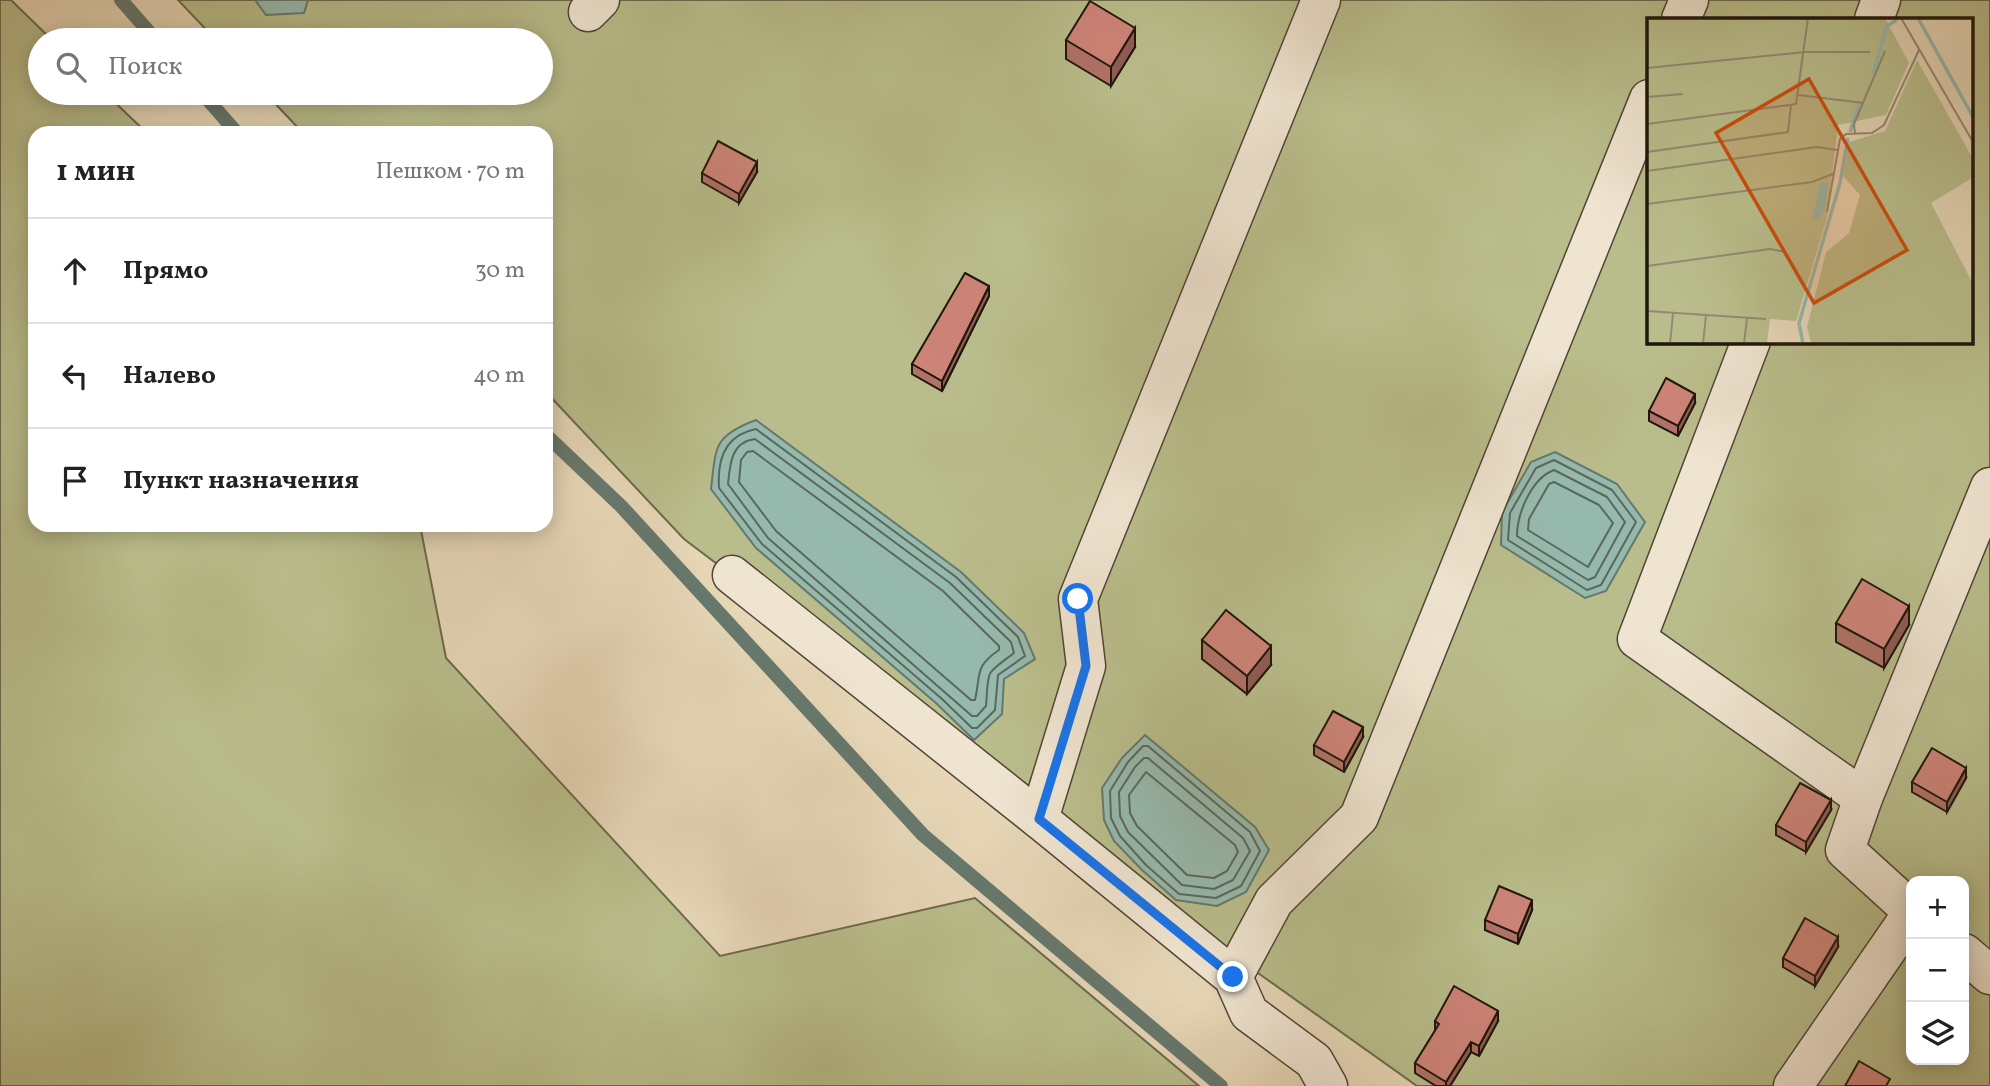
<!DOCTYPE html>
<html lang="ru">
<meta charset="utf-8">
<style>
:root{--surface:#fff;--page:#f6f6f6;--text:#222;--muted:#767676;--line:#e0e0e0}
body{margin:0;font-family:Vollkorn,serif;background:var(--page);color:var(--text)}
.controls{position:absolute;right:21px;bottom:21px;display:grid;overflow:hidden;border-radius:14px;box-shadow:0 4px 18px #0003}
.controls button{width:63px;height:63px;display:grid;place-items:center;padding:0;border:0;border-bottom:2px solid var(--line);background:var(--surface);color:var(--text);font:35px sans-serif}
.stop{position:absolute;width:21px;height:21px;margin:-16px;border:5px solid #1a73e8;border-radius:50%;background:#fff}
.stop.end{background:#1a73e8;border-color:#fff;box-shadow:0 2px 7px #0008}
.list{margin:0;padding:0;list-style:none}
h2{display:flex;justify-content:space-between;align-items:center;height:91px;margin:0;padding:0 28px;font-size:30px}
h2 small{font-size:23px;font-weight:400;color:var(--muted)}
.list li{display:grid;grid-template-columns:46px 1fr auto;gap:21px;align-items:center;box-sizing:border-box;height:105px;padding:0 28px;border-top:2px solid var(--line)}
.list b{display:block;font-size:26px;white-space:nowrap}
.list em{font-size:23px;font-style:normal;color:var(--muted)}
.icon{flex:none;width:38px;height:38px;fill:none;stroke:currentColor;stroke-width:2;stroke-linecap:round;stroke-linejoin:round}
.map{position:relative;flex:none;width:1990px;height:1086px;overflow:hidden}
.search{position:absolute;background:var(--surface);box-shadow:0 4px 18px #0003;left:28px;top:28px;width:525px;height:77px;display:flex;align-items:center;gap:18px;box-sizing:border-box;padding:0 24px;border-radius:38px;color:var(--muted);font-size:26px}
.panel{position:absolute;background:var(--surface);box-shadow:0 4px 18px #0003;left:28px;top:126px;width:525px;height:406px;border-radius:21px}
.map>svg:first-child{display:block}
.green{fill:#b9bd8b;stroke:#6c6a4c;stroke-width:2;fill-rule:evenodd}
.water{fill:#96b9ad;stroke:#66786d;stroke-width:2}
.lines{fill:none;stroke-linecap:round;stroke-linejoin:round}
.shore{stroke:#5a685c;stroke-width:2}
.stream{stroke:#66786d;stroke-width:14}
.minor-casing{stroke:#514636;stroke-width:41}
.minor{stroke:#efe4d0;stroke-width:38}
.wall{fill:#b07267;stroke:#1f160c;stroke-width:2}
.shaded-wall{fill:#905c54;stroke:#1f160c;stroke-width:2}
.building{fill:#cd8478;stroke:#1f160c;stroke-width:2}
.route{stroke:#1a73e8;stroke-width:9}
.inset-river{fill:none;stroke:#96b9ad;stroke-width:3.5}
.inset-road{fill:none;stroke:#968972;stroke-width:2}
.view{fill:#ca4f0c;fill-opacity:0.15;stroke:#ca4f0c;stroke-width:3.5}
.inset-edge{fill:none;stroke:#1f160c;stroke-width:3.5}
</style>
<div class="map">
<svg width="1990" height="1086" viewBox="0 0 1990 1086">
<rect width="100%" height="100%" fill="#e6d6b6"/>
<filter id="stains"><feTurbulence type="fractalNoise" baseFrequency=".00286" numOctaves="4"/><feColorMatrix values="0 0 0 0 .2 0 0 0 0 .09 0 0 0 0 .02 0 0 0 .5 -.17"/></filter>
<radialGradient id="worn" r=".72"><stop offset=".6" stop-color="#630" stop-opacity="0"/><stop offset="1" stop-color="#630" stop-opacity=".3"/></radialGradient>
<g class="green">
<path d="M 0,0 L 11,0 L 52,40 L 40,40 L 40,93 L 105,93 L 147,133 L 35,133 L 35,525 L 420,525 L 446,658 L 720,956 L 975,898 L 1199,1086 L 0,1086 Z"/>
<path d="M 178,0 L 1990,0 L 1990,1086 L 1417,1086 L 1258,973 L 684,539 L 546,392 L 546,133 L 303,133 L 265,93 L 541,93 L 541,40 L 216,40 ZM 1649,19 L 1971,19 L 1971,341 L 1649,341 ZM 1911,881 L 1964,881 L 1964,1060 L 1911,1060 Z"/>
</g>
<g class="water">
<path d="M 255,0 L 308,0 L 304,13 L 266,15 Z"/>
<path d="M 756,420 L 961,572 L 1024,633 L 1035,659 L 1004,679 L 1002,714 L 974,740 L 937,704 L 756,548 L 711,489 C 716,447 713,436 756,420 Z"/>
<path d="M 1555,452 L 1617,484 L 1645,522 L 1606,591 L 1585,598 L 1501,545 L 1502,512 L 1531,462 Z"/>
<path d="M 1145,735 L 1255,827 L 1269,850 L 1246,892 L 1217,906 L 1176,900 L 1142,870 L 1114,841 L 1104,820 L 1102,788 L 1122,758 Z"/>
</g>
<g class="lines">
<g class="shore">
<path d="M 756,429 L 956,577 L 1018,637 L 1025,656 L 998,675 L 995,710 L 977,728 L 972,728 L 942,699 L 762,544 L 719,488 C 717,459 725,435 756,429 Z"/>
<path d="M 755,439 L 950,583 L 1011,642 L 1014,653 C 984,676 989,668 986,706 L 977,716 L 972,716 L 768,538 L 728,484 C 730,464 731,442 755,439 Z"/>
<path d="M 753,451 L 943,591 L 999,646 L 999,650 C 974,667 981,674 975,700 L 971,700 L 776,531 L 739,482 L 741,460 L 747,452 Z"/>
<path d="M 1554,460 L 1612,490 L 1636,522 L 1601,585 L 1587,590 L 1508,540 L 1510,513 L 1536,468 Z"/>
<path d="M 1554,470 L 1607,497 L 1625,522 L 1595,577 L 1588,580 L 1517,536 C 1517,513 1532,478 1554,470 Z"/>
<path d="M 1554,482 L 1599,505 L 1613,523 L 1588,567 L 1528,530 L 1529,519 L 1549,484 Z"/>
<path d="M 1143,746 L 1148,746 L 1250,832 L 1260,851 L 1241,886 L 1216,898 L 1179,894 L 1146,865 L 1120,836 L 1111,818 L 1110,791 L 1128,762 Z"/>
<path d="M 1144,758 L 1148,758 L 1243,838 L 1250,851 L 1233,880 L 1214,889 L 1182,885 L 1128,832 L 1120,816 L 1119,792 L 1135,767 Z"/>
<path d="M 1146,772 L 1235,845 L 1238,852 L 1227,871 L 1214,878 L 1187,875 L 1137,826 L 1130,813 L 1129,795 Z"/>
</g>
<g class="stream">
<path d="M 121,0 L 156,40"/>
<path d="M 202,93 L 237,133"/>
<path d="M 546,435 L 621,506 L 923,835 L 1221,1086"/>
</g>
<defs>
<g id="minor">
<path d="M 588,12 L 600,0"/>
<path d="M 1681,19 L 1689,0"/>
<path d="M 1874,19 L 1881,0"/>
<path d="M 1751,341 L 1637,639 L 1863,798"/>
<path d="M 732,575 L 1039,819 L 1233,977 L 1249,1013 L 1314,1061 L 1328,1086"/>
<path d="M 1039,819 L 1086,666 L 1078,599 L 1321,0"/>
<path d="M 1911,910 L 1845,850 L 1863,798 L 1990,487"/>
<path d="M 1964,953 L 1990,975"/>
<path d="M 1233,977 L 1274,901 L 1359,817 L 1649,99"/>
<path d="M 1793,1086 L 1911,915"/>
</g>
</defs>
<use href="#minor" class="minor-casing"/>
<use href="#minor" class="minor"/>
</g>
<g class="wall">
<path d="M 1066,40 L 1135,47 L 1111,86 L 1066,59 Z"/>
<path d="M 757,172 L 739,203 L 702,182 L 702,173 Z"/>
<path d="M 989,296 L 942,391 L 912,374 L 912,364 Z"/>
<path d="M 1695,403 L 1678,436 L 1649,421 L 1649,411 Z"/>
<path d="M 1836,623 L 1909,625 L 1884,668 L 1836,642 Z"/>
<path d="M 1202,640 L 1271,665 L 1247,694 L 1202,659 Z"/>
<path d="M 1363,737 L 1344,772 L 1314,755 L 1314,745 Z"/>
<path d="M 1966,778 L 1947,812 L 1912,792 L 1912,782 Z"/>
<path d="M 1831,810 L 1806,852 L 1776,835 L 1776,825 Z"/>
<path d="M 1532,910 L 1518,944 L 1485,930 L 1485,920 Z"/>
<path d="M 1838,947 L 1815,986 L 1783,967 L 1783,958 Z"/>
<path d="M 1435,1021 L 1498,1021 L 1479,1056 L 1471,1052 L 1450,1086 L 1436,1086 L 1415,1073 L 1415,1063 L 1435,1031 Z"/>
</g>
<g class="shaded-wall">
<path d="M 1135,28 L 1135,47 L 1111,86 L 1111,67 Z"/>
<path d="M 757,162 L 757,172 L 739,203 L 739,194 Z"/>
<path d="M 989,286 L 989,296 L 942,391 L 942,381 Z"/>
<path d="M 1695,394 L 1695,403 L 1678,436 L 1678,426 Z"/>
<path d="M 1909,606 L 1909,625 L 1884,668 L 1884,649 Z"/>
<path d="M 1271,646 L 1271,665 L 1247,694 L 1247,676 Z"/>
<path d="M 1363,727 L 1363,737 L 1344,772 L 1344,762 Z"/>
<path d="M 1966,768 L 1966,778 L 1947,812 L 1947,802 Z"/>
<path d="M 1831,800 L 1831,810 L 1806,852 L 1806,842 Z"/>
<path d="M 1532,900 L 1532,910 L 1518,944 L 1518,934 Z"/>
<path d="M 1838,937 L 1838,947 L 1815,986 L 1815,976 Z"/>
<path d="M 1498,1011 L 1498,1021 L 1479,1056 L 1479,1046 Z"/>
<path d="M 1471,1042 L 1471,1052 L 1450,1086 L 1446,1086 L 1446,1082 Z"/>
</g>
<g class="building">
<path d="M 1090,1 L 1135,28 L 1111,67 L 1066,40 Z"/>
<path d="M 718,141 L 757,162 L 739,194 L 702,173 Z"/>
<path d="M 965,273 L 989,286 L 942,381 L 912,364 Z"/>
<path d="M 1666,378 L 1695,394 L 1678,426 L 1649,411 Z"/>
<path d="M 1862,579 L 1909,606 L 1884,649 L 1836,623 Z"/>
<path d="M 1226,610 L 1271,646 L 1247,676 L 1202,640 Z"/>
<path d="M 1333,711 L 1363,727 L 1344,762 L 1314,745 Z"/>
<path d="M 1932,748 L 1966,768 L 1947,802 L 1912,782 Z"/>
<path d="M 1800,783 L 1831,800 L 1806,842 L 1776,825 Z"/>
<path d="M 1499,886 L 1532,900 L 1518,934 L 1485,920 Z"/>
<path d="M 1805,918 L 1838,937 L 1815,976 L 1783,958 Z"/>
<path d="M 1454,986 L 1498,1011 L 1479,1046 L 1471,1042 L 1446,1082 L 1415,1063 L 1439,1024 L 1435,1021 Z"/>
<path d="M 1859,1061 L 1890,1079 L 1886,1086 L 1845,1086 Z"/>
</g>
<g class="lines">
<path class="route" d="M 1078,599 L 1086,666 L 1039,819 L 1233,977"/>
</g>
<g transform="translate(1647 18)">
<rect width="326" height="326" fill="#e6d6b6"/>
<path d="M 0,0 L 238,0 L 262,45 L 239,97 L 191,107 L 180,200 L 149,303 L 123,301 L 120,325 L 0,325 ZM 270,42 L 325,139 L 325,160 L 284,185 L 325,264 L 325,325 L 164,325 L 160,309 L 179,234 L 202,215 L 213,177 L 196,158 L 202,124 L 238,113 Z" fill="#b9bd8b"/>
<path d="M 173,164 L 182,165 L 177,194 L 170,202 L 166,200 Z" fill="#96b9ad"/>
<path class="inset-river" d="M 271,0 L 326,99M 226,56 L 240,8 L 250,2M 203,114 L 212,87M 156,326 L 152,305 L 193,165 L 201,120"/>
<path class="inset-road" d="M 254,0 L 326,124M 0,50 L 158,34 L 223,34M 151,77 L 217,85M 0,79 L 36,76M 0,106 L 149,86 L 161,0M 208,116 L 207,106 L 238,33M 0,134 L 141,114 L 144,87M 0,153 L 170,129 L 190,132M 0,186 L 165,164 L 186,156M 180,194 L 193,121 L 199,116 L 225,115 L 237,107 L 272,32M 0,248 L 123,231 L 139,234M 0,293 L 119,301M 23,326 L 26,295M 56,326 L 59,297M 97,326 L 100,300"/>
<path class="view" d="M 162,61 L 260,232 L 167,285 L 69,115 Z"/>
<rect width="326" height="326" class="inset-edge"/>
</g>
<rect width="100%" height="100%" filter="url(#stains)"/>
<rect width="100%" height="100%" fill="url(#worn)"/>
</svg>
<div class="controls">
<button>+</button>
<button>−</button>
<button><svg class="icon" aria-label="layers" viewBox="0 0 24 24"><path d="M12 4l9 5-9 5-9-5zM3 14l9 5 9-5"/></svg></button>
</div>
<div class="stop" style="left:1078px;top:599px"></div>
<div class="stop end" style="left:1233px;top:977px"></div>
<div class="search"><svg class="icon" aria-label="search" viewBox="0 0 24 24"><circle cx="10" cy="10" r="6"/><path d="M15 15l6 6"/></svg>Поиск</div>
<section class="panel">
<h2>1 мин<small>Пешком · 70 m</small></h2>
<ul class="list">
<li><svg class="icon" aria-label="ahead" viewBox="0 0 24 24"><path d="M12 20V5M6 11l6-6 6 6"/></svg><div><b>Прямо</b></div><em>30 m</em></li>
<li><svg class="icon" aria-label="left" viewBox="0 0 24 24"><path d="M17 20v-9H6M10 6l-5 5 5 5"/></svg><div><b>Налево</b></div><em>40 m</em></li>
<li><svg class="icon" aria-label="arrive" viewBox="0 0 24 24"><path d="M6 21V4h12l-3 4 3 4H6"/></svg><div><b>Пункт назначения</b></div></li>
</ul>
</section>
</div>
